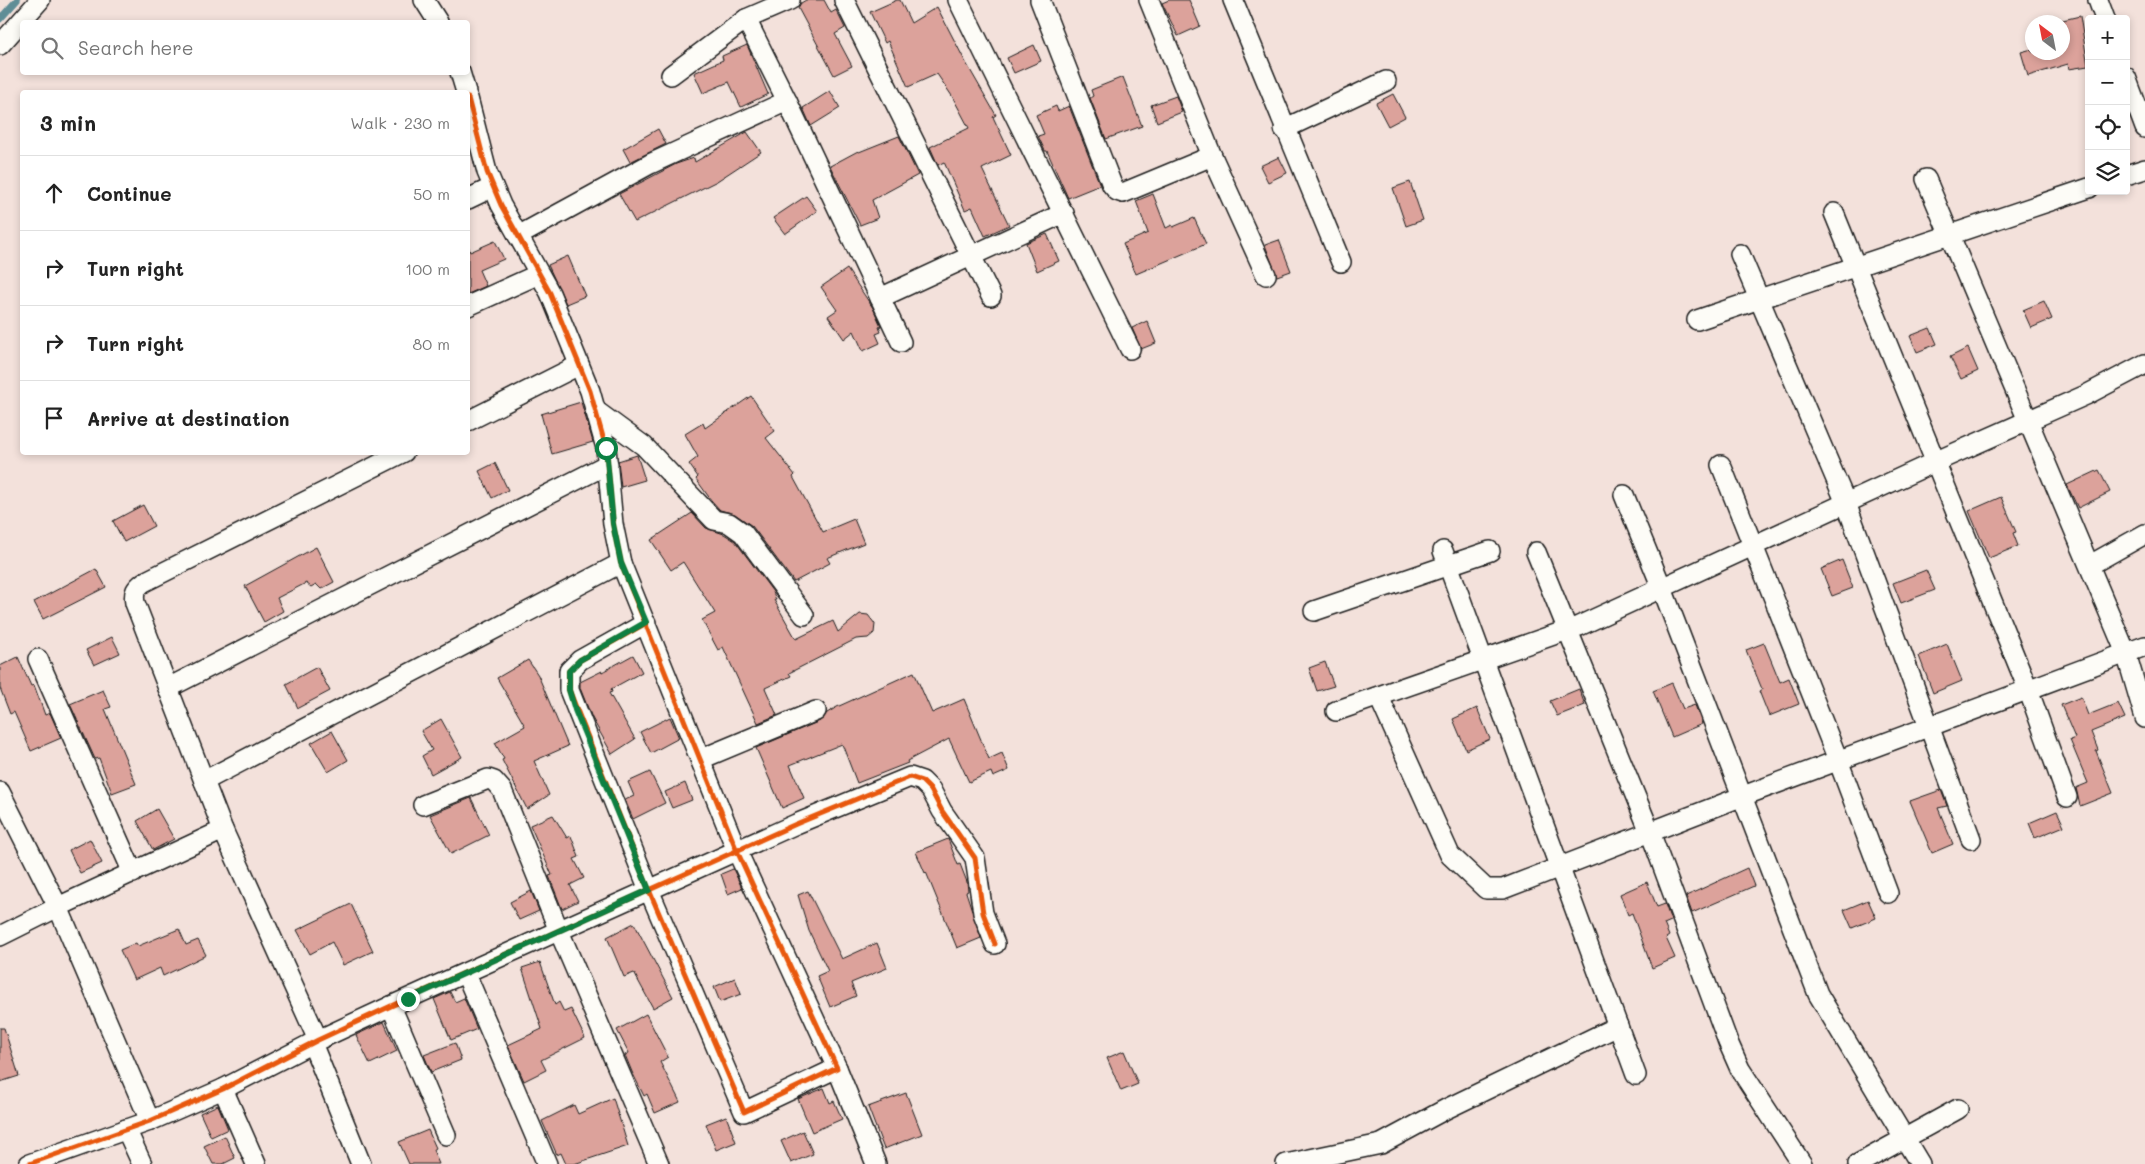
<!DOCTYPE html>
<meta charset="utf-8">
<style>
:root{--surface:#fff;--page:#f2f2f2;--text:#222;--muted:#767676;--line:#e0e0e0}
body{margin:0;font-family:Mali,sans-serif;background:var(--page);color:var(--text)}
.controls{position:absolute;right:15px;top:15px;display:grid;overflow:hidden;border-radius:5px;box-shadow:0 2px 8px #0003}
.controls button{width:45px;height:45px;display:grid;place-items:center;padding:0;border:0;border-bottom:1px solid var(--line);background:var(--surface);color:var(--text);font:25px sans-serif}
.compass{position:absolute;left:2025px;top:15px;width:45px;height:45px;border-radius:50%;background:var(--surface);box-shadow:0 2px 8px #0003;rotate:328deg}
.stop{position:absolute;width:15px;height:15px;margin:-11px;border:4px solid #0b8043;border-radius:50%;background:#fff}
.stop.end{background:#0b8043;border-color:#fff;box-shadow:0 1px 5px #0008}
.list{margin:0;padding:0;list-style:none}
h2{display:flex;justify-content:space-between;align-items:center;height:65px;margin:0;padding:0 20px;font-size:21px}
h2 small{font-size:16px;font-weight:400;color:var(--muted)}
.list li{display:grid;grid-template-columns:32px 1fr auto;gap:15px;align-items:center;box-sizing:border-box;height:75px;padding:0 20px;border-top:1px solid var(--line)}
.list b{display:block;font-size:19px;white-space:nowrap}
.list em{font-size:16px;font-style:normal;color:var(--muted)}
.icon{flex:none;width:28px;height:28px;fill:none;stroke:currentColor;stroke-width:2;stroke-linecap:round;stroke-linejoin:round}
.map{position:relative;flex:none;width:2145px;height:1164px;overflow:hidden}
.search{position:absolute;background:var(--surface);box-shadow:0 2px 8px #0003;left:20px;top:20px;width:450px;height:55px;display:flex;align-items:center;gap:12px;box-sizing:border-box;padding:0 18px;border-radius:5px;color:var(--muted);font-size:19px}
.panel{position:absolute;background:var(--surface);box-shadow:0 2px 8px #0003;left:20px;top:90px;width:450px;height:365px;border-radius:5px}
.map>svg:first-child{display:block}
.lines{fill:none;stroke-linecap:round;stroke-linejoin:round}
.stream{stroke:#5e8d96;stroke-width:7}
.building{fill:#dca29b;stroke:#1c1c1c}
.minor-casing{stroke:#1c1c1c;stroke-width:22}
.minor{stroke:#fdfcf7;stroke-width:19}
.cycleway-casing{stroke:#fdfcf7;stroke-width:8}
.cycleway{stroke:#e8590c;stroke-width:5}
.route{stroke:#0b8043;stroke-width:6}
</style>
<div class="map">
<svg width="2145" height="1164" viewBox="0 0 2145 1164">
<rect width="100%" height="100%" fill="#f3e1db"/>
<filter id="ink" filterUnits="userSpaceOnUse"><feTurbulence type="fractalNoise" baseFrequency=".02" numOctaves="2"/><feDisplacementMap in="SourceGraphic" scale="10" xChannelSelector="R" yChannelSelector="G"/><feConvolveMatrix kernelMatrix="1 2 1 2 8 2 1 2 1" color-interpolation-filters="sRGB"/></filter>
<g filter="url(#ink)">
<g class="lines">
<path class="stream" d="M 0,19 L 17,0"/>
</g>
<g class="building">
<path d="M 806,0 L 824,0 L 831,13 L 836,10 L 845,28 L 835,34 L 852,66 L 834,75 L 798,8 L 801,3 Z"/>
<path d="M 897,0 L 900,0 L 911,23 L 937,7 L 965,61 L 996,115 L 993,117 L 1011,155 L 982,169 L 1009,225 L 985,236 L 972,207 L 965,210 L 944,162 L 938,165 L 930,147 L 969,128 L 952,96 L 937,74 L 908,87 L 888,41 L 885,43 L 870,12 Z"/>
<path d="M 1169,0 L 1189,0 L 1200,26 L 1178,36 L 1162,3 Z"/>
<path d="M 2080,16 L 2088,66 L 2069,69 L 2068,64 L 2028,76 L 2021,52 L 2032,49 L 2032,52 L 2062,52 L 2062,22 L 2054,22 Z"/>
<path d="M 747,45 L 768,94 L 741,107 L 729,82 L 703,93 L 694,73 L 723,60 L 722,56 Z"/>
<path d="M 1034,45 L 1041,61 L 1014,73 L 1007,58 Z"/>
<path d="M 1123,77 L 1142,126 L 1106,139 L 1090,98 L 1093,96 L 1091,90 Z"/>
<path d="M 830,91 L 840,108 L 811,126 L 803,108 Z"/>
<path d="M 1393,94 L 1405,117 L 1388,126 L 1376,103 Z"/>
<path d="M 1176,96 L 1182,112 L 1157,122 L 1151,105 Z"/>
<path d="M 1056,106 L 1058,111 L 1069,106 L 1100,185 L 1068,198 L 1047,151 L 1045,151 L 1038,136 L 1044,134 L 1036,115 Z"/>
<path d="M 658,129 L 666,144 L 630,162 L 623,149 Z"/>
<path d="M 747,132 L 761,152 L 717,181 L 635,222 L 619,194 L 676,164 L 694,158 L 695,162 Z"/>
<path d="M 899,136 L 918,175 L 872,200 L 878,218 L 860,225 L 830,166 L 858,151 L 859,152 Z"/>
<path d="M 1279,157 L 1287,173 L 1268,182 L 1260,166 Z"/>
<path d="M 1410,182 L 1423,220 L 1406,226 L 1393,188 Z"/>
<path d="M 1153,194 L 1166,228 L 1172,225 L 1173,227 L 1194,218 L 1206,244 L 1136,274 L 1123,244 L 1148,233 L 1136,201 Z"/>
<path d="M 806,196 L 817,211 L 785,234 L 773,218 Z"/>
<path d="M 1047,234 L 1059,261 L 1037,271 L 1026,243 Z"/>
<path d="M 1279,240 L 1291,271 L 1277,276 L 1265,245 Z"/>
<path d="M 495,241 L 504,259 L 479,270 L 486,286 L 468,294 L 468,245 L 470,252 Z"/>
<path d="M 568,256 L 585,296 L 566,304 L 548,265 Z"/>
<path d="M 847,269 L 873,308 L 881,326 L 879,327 L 881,332 L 876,334 L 880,343 L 863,351 L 854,331 L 844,339 L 828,316 L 837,310 L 821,287 Z"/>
<path d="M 2044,301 L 2052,319 L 2031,328 L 2023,310 Z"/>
<path d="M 1147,321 L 1156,343 L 1141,349 L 1132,328 Z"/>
<path d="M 1930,328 L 1937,344 L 1917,352 L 1910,336 Z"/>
<path d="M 1968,348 L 1978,371 L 1961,379 L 1950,357 Z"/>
<path d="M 751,396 L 775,431 L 766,438 L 795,475 L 793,477 L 823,532 L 854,519 L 864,543 L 827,558 L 830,563 L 794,582 L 752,526 L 735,514 L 720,510 L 711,500 L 696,479 L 698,477 L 689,464 L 698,457 L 685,434 L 703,423 L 705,428 Z"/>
<path d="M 581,402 L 593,442 L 552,454 L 541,414 Z"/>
<path d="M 637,455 L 645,480 L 621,487 L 618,461 Z"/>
<path d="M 495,463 L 508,490 L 492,498 L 479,471 Z"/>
<path d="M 2099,470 L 2110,492 L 2078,508 L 2067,485 Z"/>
<path d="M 2001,497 L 2016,532 L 2013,533 L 2018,546 L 1989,558 L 1969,511 Z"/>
<path d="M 143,505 L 154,526 L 124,542 L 113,521 Z"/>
<path d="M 692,513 L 706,528 L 724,534 L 735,541 L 773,592 L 776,600 L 774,600 L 796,639 L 833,621 L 838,632 L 860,614 L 868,615 L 875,624 L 874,633 L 868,638 L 856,639 L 789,673 L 791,676 L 765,688 L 777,715 L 758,723 L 723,647 L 718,650 L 702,620 L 715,613 L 683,562 L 671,570 L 651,540 Z"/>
<path d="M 316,547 L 334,582 L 321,589 L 316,584 L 311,587 L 306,583 L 277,598 L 283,611 L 264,622 L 245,586 Z"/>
<path d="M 1842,560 L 1853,588 L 1832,596 L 1821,569 Z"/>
<path d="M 96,569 L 106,587 L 43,619 L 34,602 Z"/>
<path d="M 1926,570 L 1935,590 L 1901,603 L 1893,583 Z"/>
<path d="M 112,637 L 120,653 L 94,665 L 86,650 Z"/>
<path d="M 1764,643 L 1780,682 L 1789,678 L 1799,704 L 1769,716 L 1759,691 L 1762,689 L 1746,650 Z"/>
<path d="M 1947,644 L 1962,681 L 1933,693 L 1919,656 Z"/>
<path d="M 633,655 L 642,672 L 611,689 L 612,692 L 609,693 L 635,739 L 612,754 L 592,718 L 580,688 L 580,682 L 602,671 L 602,672 Z"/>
<path d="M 18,657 L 31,686 L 34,685 L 45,715 L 50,713 L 61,738 L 31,751 L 14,712 L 10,714 L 0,688 L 0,666 Z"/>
<path d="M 528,660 L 538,675 L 568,746 L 534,761 L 549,795 L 527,809 L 502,760 L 504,759 L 495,743 L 525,726 L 497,678 Z"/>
<path d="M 1325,662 L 1334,686 L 1317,691 L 1309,668 Z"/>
<path d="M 317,667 L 330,691 L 298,708 L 286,684 Z"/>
<path d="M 914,672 L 932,713 L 964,699 L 989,759 L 1002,753 L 1009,770 L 993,777 L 991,772 L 969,782 L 949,739 L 907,761 L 908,763 L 857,783 L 842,744 L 790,765 L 804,798 L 782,808 L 756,748 L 820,721 L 827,713 L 837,707 Z"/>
<path d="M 1672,683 L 1683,709 L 1695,705 L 1702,724 L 1672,737 L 1653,691 Z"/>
<path d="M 1579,689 L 1585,705 L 1557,716 L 1550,701 Z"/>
<path d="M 103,690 L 111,707 L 105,709 L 136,784 L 112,793 L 99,758 L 95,759 L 70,704 Z"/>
<path d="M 2081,697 L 2088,715 L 2118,703 L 2125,718 L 2091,732 L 2098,750 L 2096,751 L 2113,793 L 2080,806 L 2076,788 L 2088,783 L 2070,740 L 2075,738 L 2061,705 Z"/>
<path d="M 1477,708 L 1490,739 L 1466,750 L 1453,719 Z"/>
<path d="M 670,717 L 679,738 L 651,753 L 640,732 Z"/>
<path d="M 441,719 L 462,757 L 431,774 L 422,756 L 432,750 L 421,731 Z"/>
<path d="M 332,731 L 348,760 L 328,772 L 311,743 Z"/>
<path d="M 650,772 L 665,803 L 633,819 L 625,800 L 634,796 L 628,782 Z"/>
<path d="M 685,783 L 692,800 L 672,808 L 665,792 Z"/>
<path d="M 1941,790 L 1947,806 L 1938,808 L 1953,844 L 1932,853 L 1910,801 Z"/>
<path d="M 471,798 L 489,835 L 451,854 L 430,815 Z"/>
<path d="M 157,809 L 174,839 L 153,850 L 137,821 Z"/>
<path d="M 2057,811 L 2064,826 L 2035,838 L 2029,823 Z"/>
<path d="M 553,815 L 567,838 L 571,836 L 579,857 L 574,859 L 584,878 L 570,885 L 578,901 L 562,909 L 549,876 L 552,875 L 530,825 Z"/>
<path d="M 90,839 L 102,863 L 80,873 L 69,850 Z"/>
<path d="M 948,839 L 958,865 L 960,864 L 967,882 L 968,891 L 966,892 L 981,938 L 957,948 L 926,872 L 925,873 L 916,852 Z"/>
<path d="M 1747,868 L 1754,886 L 1692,913 L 1686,896 Z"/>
<path d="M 733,869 L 742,888 L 728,894 L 721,874 Z"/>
<path d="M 1647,882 L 1657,907 L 1665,904 L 1671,921 L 1664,924 L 1669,936 L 1666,938 L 1675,958 L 1652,968 L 1632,913 L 1628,915 L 1620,894 Z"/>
<path d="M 531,891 L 539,911 L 519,920 L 510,902 Z"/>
<path d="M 808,891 L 842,959 L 877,943 L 887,968 L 851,983 L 856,996 L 830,1007 L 817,976 L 828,971 L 809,931 L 798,895 Z"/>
<path d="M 1868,900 L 1876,918 L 1852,928 L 1844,910 Z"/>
<path d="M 351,904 L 373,951 L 343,965 L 332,942 L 310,954 L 297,930 Z"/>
<path d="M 634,923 L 673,997 L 653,1008 L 634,973 L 624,977 L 607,937 Z"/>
<path d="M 179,929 L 186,945 L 198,940 L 206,955 L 163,976 L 160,968 L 134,980 L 120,950 L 136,943 L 138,946 Z"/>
<path d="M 540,962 L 555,1005 L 559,1002 L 564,1012 L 571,1009 L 585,1038 L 541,1060 L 546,1070 L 524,1081 L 508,1045 L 542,1029 L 522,968 Z"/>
<path d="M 735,978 L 741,994 L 720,1002 L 714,987 Z"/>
<path d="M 450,992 L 455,1002 L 464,998 L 477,1029 L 451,1040 L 434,999 Z"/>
<path d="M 646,1014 L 668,1057 L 660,1062 L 680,1102 L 655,1113 L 647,1094 L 644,1096 L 632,1072 L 625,1055 L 629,1053 L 617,1030 Z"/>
<path d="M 384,1022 L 397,1051 L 370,1064 L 356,1035 Z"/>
<path d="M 0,1028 L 4,1028 L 19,1076 L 0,1082 Z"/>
<path d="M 455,1043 L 461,1060 L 431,1072 L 424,1055 Z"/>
<path d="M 1124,1051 L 1138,1084 L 1121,1091 L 1107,1058 Z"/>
<path d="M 824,1088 L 830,1103 L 834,1101 L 842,1119 L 812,1132 L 798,1099 Z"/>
<path d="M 906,1093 L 922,1134 L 884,1149 L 868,1107 Z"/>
<path d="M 613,1098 L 628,1146 L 574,1164 L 566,1164 L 561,1153 L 557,1155 L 542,1121 L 574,1105 L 578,1114 Z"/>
<path d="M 218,1105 L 228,1129 L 211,1137 L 200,1113 Z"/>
<path d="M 726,1116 L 736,1142 L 716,1150 L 706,1124 Z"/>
<path d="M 428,1130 L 436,1148 L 433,1150 L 439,1164 L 409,1164 L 399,1142 Z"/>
<path d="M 803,1131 L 813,1154 L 791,1163 L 781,1141 Z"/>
<path d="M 225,1136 L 235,1158 L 223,1164 L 213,1164 L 204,1146 Z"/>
</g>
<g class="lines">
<defs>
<g id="minor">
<path d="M 424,0 L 438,22"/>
<path d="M 844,0 L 991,296"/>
<path d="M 958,0 L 1130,349"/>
<path d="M 1040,0 L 1112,185 L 1117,191 L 1123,193 L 1212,156 L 1149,0"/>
<path d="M 1233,0 L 1341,262"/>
<path d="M 2098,0 L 2105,19"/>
<path d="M 746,19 L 787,101 L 901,342"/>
<path d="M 0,45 L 40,0"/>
<path d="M 460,72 L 466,92"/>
<path d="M 671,75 L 746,19 L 790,0"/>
<path d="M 2126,77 L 2145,128"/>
<path d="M 468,98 L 487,172 L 501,205 L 550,293 L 590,391 L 606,448 L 613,524 L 621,563 L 737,851 L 837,1068 L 744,1112 L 649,890 L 569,690 L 569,671 L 580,660 L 646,623"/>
<path d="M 1284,129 L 1386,81"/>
<path d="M 1212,156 L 1266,275"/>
<path d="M 2126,175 L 2145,169"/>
<path d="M 1926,179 L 2126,653 L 2145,718"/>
<path d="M 468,199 L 493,187"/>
<path d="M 1834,213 L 2028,689 L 2067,797"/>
<path d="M 518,236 L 650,164 L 787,101"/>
<path d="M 1740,254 L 1846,503 L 1971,839"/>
<path d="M 880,298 L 1064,213"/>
<path d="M 468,306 L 539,274"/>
<path d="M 1697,320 L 2089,188"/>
<path d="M 595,410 L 644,446 L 714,520 L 729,523 L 743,533 L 804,615"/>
<path d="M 468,421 L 579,365"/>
<path d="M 1721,465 L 1838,760 L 1888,893"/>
<path d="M 1624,495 L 1662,588 L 1818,994 L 1920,1164"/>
<path d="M 1443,551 L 1636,1075"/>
<path d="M 1536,552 L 1650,832 L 1728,1042 L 1740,1069 L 1802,1164"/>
<path d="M 2090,565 L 2145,534"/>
<path d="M 1314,611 L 1490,551"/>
<path d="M 38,659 L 133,873"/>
<path d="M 168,688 L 608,464"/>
<path d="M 1379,697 L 1450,855 L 1486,889 L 1503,889 L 1743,796 L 2145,646"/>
<path d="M 1336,711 L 1579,626 L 1937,461 L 2086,395 L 2145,364"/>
<path d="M 701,759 L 816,711"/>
<path d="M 204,781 L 621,563"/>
<path d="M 0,792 L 58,907 L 0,936"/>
<path d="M 423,805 L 488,779 L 494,781 L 502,790 L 559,931 L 659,1164"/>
<path d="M 223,830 L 135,603 C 133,592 136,588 144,582 L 404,452"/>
<path d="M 466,974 L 547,1164"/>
<path d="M 391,1006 L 446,1135"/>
<path d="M 312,1043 L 361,1164"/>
<path d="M 837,1068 L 876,1164"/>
<path d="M 223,1089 L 256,1164"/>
<path d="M 150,1121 L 58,907 L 223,830 L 318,1040"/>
<path d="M 126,1129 L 142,1164"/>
<path d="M 29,1164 L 150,1121 L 223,1089 L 318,1040 L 391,1006 L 796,824 L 910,777 L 922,781 L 931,790 L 942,811 L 975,858 L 983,913 L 995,944"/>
<path d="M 1286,1164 L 1381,1144 L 1446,1109 L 1618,1026"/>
<path d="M 1858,1164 L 1958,1109"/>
</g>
</defs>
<use href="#minor" class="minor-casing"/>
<use href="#minor" class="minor"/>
<defs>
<g id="cycleway">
<path d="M 468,98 L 487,172 L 501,205 L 550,293 L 590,391 L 606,448 L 613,524 L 621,563 L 737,851 L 837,1068 L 744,1112 L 649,890 L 569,690 L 569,671 L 580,660 L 646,623"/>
<path d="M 29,1164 L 150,1121 L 223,1089 L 318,1040 L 391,1006 L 796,824 L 910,777 L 922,781 L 931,790 L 942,811 L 975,858 L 983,913 L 995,944"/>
</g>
</defs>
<use href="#cycleway" class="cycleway-casing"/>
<use href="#cycleway" class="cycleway"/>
</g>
</g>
<g class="lines" filter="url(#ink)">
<path class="route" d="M 408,999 L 649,890 L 575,710 L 569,690 L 569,671 L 580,660 L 646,622 L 621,563 L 613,524 L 606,448"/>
</g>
</svg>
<div class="controls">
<button>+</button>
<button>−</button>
<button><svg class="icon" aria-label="locate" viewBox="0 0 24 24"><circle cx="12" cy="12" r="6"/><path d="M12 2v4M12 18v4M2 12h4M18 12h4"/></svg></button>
<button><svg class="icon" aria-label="layers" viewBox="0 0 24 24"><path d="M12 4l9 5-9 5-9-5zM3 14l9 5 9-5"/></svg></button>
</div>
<svg class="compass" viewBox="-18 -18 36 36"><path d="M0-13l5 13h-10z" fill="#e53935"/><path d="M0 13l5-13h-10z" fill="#767676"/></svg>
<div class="stop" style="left:606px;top:448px"></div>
<div class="stop end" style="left:408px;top:999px"></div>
<div class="search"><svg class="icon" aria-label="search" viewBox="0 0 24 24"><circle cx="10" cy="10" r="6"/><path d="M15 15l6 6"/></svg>Search here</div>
<section class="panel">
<h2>3 min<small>Walk · 230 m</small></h2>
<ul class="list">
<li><svg class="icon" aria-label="ahead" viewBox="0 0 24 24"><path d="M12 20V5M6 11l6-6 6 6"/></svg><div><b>Continue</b></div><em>50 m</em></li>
<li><svg class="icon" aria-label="right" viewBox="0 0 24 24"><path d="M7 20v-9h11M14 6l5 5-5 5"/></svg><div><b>Turn right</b></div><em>100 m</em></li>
<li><svg class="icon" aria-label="right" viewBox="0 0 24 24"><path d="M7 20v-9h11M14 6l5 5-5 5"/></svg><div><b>Turn right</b></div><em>80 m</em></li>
<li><svg class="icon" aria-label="arrive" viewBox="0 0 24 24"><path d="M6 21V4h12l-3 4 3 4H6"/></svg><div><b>Arrive at destination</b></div></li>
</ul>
</section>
</div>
